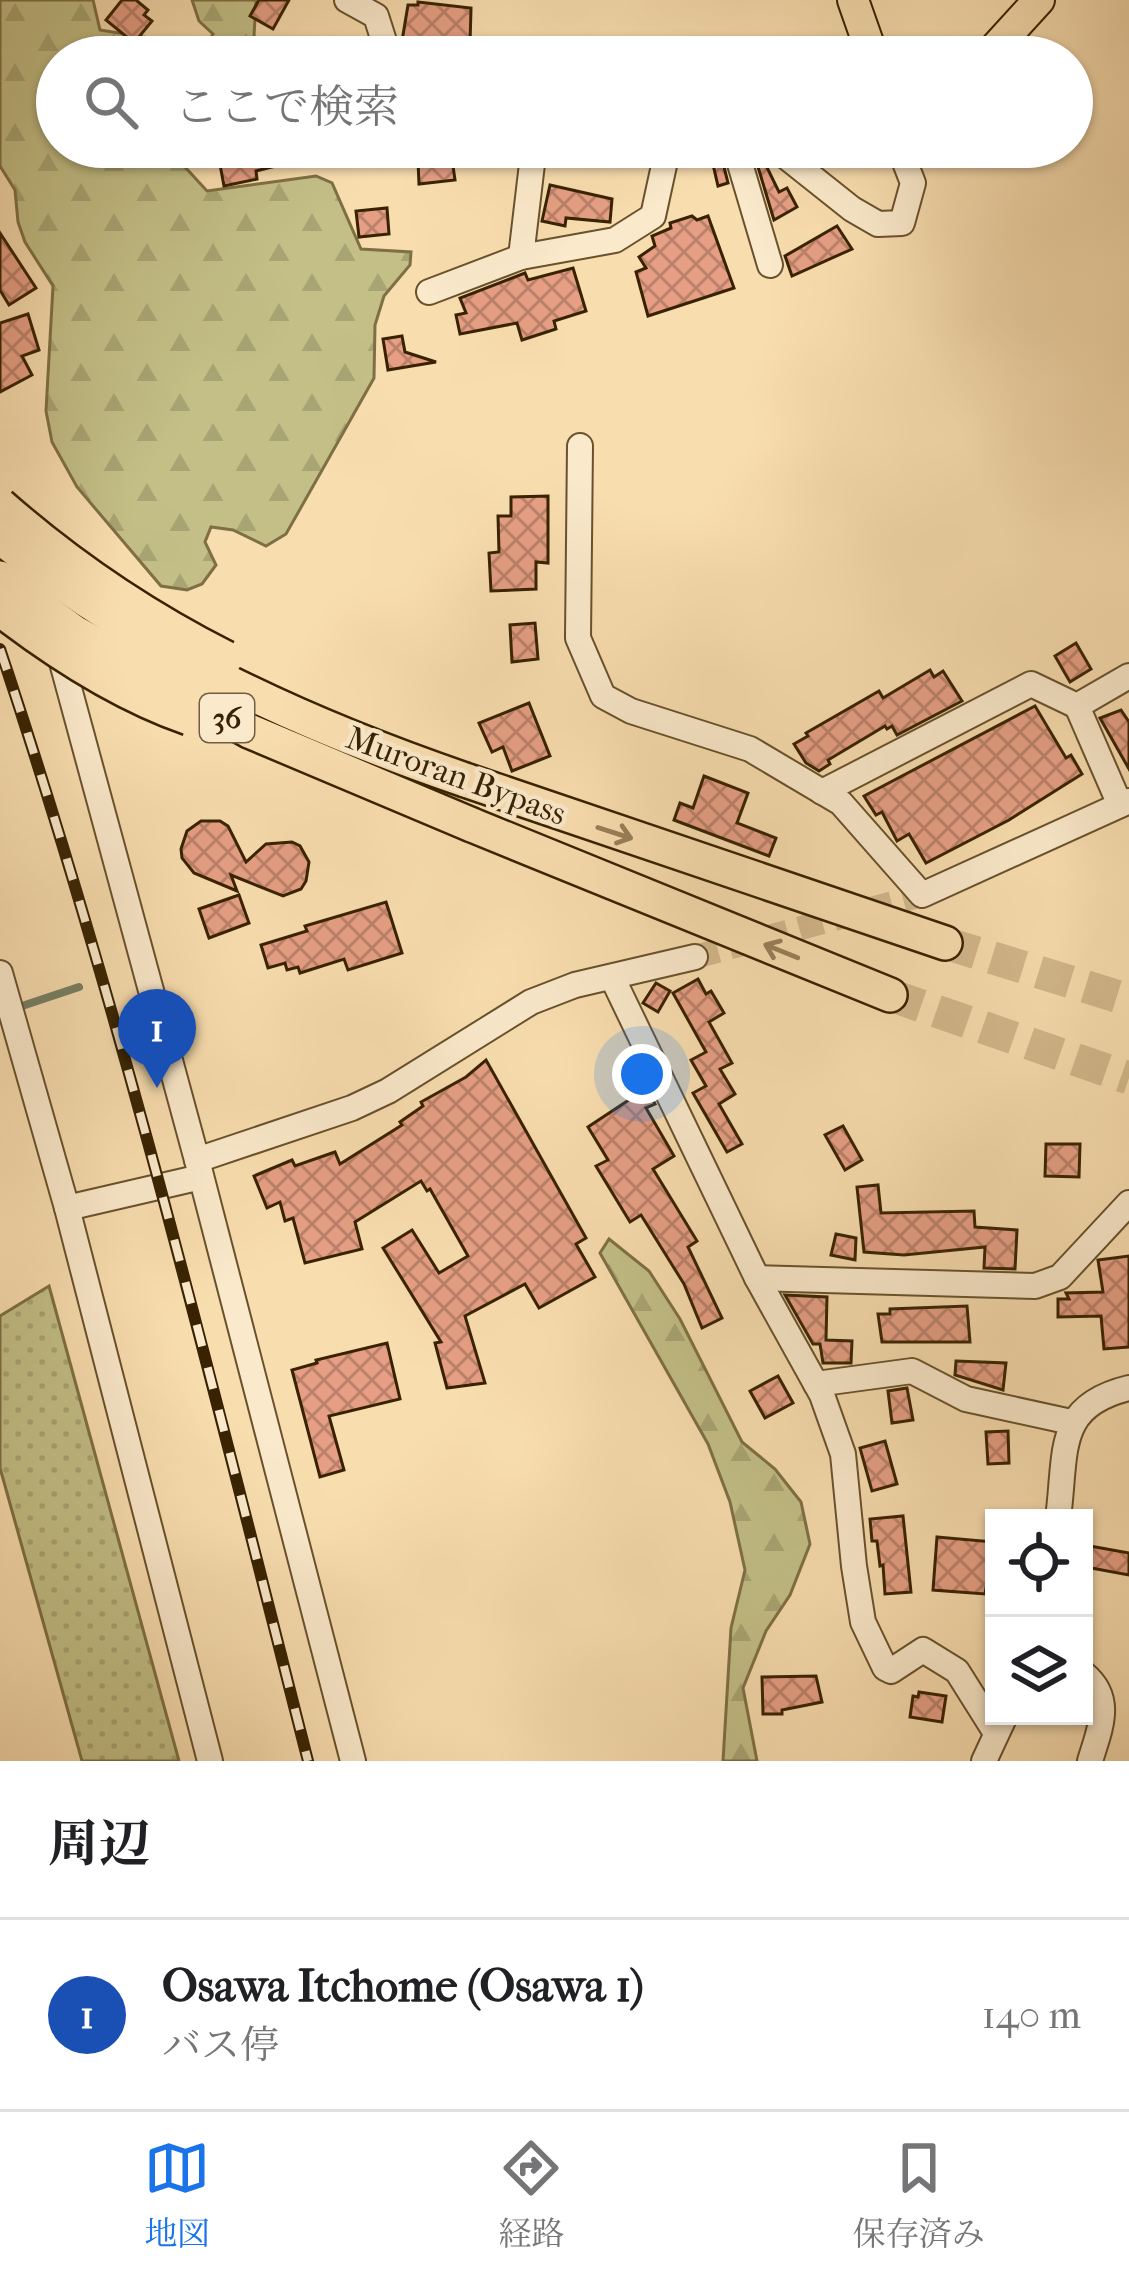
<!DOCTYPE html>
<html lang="ja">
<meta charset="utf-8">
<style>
:root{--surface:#fff;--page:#f6f6f6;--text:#202124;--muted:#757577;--line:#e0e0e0;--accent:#1a73e8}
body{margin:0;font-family:"IM FELL French Canon","Noto Serif JP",serif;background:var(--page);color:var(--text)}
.controls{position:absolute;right:36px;bottom:36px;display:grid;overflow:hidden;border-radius:0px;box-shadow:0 3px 9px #0004}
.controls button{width:108px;height:108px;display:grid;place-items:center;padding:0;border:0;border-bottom:3px solid var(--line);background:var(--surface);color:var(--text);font:60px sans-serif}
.you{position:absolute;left:642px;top:1074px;width:42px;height:42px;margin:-30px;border:9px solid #fff;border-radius:50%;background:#1a73e8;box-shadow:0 0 0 18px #1a73e833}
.badge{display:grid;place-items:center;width:78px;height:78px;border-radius:50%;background:var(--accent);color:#fff;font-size:39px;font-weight:700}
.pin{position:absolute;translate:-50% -99px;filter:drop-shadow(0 3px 6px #0008)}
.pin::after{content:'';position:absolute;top:63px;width:42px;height:36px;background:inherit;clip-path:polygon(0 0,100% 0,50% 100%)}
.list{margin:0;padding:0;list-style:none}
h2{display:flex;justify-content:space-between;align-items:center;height:156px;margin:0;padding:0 48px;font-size:51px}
h2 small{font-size:39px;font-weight:400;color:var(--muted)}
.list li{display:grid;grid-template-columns:78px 1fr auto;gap:36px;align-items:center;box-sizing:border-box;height:192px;padding:0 48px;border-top:3px solid var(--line)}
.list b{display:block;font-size:45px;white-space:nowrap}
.list p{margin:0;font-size:39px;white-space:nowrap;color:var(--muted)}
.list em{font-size:39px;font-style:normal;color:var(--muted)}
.icon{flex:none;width:66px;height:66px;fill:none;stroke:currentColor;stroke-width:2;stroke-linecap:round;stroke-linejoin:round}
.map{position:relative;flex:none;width:1129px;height:1761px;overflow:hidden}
.search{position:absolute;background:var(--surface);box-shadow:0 3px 9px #0004;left:36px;right:36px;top:36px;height:132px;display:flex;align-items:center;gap:30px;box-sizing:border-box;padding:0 42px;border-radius:66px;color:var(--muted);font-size:45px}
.sheet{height:348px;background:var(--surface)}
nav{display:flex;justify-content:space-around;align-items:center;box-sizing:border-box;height:168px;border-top:3px solid var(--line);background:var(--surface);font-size:33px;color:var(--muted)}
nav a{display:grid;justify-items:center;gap:6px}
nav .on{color:var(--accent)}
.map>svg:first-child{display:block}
.grass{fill:url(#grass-dots);stroke:#7e7044;stroke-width:3}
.forest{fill:url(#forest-firs);stroke:#7e7044;stroke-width:3}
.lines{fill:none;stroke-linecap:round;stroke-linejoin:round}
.stream{stroke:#757e65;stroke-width:8}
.building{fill:url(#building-cross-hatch);stroke:#382201;stroke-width:3}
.minor-tunnel{stroke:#d2b88c;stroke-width:24;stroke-dasharray:24 12;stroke-linecap:butt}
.highway-tunnel{stroke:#d2b88c;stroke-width:33;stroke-dasharray:33 16;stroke-linecap:butt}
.minor-casing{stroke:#68512c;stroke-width:28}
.major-casing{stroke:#382201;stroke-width:34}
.highway-casing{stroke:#382201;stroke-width:38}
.minor{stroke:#fae9cb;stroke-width:24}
.major{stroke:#f8ddaf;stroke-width:30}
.highway{stroke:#f8ddaf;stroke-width:33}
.rail-casing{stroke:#382201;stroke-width:12}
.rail{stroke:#fae9cb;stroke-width:8;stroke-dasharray:22;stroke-linecap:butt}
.highway-bridge-casing{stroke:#382201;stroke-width:38;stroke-linecap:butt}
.highway-bridge{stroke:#f8ddaf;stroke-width:33}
.oneway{stroke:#988058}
.labels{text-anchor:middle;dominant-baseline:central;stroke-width:9;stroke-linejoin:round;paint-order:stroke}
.shield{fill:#fae9cb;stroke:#725e3e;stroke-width:3}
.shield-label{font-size:30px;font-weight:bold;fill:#382201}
.street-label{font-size:33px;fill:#382201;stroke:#fae9cb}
</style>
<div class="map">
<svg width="1129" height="1761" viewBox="0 0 1129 1761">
<defs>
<pattern id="grass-dots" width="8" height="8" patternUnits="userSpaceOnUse" patternTransform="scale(3)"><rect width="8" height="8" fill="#c3bf87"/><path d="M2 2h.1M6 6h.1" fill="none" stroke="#a8a473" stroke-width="1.8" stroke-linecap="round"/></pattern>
<pattern id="forest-firs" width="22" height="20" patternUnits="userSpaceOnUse" patternTransform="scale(3)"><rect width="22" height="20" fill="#c3bf87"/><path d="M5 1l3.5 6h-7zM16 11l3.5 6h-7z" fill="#a8a473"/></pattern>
<pattern id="building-cross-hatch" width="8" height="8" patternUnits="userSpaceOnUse" patternTransform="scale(3)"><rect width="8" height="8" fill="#e69f84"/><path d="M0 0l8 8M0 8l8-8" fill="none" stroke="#bb816a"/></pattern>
</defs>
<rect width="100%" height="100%" fill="#f8ddaf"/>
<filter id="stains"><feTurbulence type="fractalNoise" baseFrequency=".00167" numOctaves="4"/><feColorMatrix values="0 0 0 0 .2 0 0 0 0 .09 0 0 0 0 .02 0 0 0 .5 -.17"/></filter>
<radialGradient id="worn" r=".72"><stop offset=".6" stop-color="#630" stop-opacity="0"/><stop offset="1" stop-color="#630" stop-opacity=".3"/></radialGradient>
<path class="grass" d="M 49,1286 L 179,1761 L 82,1761 L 0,1468 L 0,1316 Z"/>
<g class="forest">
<path d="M 0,0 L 93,0 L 100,30 L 205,47 L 213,34 L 199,21 L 192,0 L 256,0 L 254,36 L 270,57 L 57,57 L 57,147 L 195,147 L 185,167 L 207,191 L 316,176 L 332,183 L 361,249 L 411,252 L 410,265 L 384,296 L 375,325 L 374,378 L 286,534 L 266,546 L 233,530 L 211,527 L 205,542 L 216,565 L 202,584 L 187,590 L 161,586 L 77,487 L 52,442 L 46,411 L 53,286 L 25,242 L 18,222 L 15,190 L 0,166 Z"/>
<path d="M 609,1239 L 649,1271 L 680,1319 L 742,1442 L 775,1469 L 801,1502 L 810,1544 L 790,1595 L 766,1631 L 743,1688 L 757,1761 L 723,1761 L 731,1628 L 745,1570 L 730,1502 L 708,1444 L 600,1253 Z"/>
</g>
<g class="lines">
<path class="stream" d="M 13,1009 L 79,987"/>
</g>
<g class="building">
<path d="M 122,0 L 136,0 L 148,10 L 144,15 L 152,21 L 134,43 L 106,20 Z"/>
<path d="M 259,0 L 289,0 L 273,29 L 250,16 Z"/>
<path d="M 418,2 L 471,8 L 470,44 L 429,46 L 402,41 L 408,5 L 418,5 Z"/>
<path d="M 254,147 L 285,147 L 288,163 L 256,171 L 257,179 L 224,186 L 218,154 Z"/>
<path d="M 709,147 L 719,147 L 728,183 L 718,186 Z"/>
<path d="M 752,147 L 757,147 L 779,192 L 787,188 L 797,207 L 774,220 Z"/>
<path d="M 438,158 L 452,159 L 455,180 L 419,184 L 418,161 Z"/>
<path d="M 550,185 L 612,199 L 610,222 L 566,218 L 565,226 L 542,221 Z"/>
<path d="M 387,208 L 389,234 L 359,237 L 356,211 Z"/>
<path d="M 692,216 L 697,220 L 708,216 L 734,288 L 648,316 L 636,272 L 646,268 L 639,257 L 655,246 L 652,236 L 671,228 L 670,223 Z"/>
<path d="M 837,226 L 852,249 L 792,276 L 785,256 Z"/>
<path d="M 0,233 L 36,288 L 9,305 L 0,290 Z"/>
<path d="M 573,268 L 586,311 L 554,321 L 556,329 L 522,340 L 517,323 L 460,334 L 456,315 L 466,313 L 460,298 L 525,273 L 528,280 Z"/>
<path d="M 28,314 L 39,350 L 22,356 L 32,375 L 0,392 L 0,323 Z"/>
<path d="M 402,336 L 405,352 L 436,362 L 388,370 L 383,339 Z"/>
<path d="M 548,496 L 548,563 L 536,562 L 536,589 L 491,591 L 489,553 L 499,552 L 498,516 L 511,516 L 511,497 Z"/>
<path d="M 535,623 L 538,659 L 512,662 L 510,625 Z"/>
<path d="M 1076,643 L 1091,669 L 1070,682 L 1055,656 Z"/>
<path d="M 930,670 L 934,677 L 943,671 L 962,701 L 897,735 L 892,726 L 887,729 L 885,726 L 828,760 L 830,764 L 819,771 L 806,763 L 794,744 L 808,736 L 806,733 L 879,691 L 883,698 Z"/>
<path d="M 529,703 L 550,756 L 512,771 L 503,747 L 492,752 L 479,723 Z"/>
<path d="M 1035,706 L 1066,758 L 1071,755 L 1082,774 L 1009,820 L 926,863 L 909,834 L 897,841 L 882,812 L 876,815 L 864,796 Z"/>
<path d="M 1121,710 L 1129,722 L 1129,769 L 1100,718 Z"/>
<path d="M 704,776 L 748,793 L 737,823 L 776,838 L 769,856 L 674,820 L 680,803 L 693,808 Z"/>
<path d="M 201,821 L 220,821 L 228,826 L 246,862 L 266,844 L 292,842 L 300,846 L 309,862 L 306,881 L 301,889 L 283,896 L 231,875 L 237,891 L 194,873 L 182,858 L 181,849 L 187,831 Z"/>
<path d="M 239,895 L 249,923 L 209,938 L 199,909 Z"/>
<path d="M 386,902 L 402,953 L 348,970 L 344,959 L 300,973 L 298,967 L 287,970 L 285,963 L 268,968 L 261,945 L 307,931 L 305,926 Z"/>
<path d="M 698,979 L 706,994 L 711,991 L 724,1013 L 709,1022 L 732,1063 L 720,1069 L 735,1094 L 719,1104 L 742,1144 L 727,1152 L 693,1093 L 706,1086 L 691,1060 L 706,1052 L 673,993 Z"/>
<path d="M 656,983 L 670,991 L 658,1012 L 643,1003 Z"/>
<path d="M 486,1060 L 586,1238 L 576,1244 L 595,1277 L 539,1308 L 525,1284 L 465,1316 L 485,1383 L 447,1388 L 435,1343 L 441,1342 L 383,1248 L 412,1230 L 439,1273 L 468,1256 L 430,1189 L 427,1191 L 421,1181 L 355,1222 L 362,1249 L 305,1263 L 293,1218 L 285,1221 L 280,1202 L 267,1208 L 254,1176 L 292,1160 L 295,1166 L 335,1152 L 340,1164 L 402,1125 L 400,1122 L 423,1106 L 421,1102 L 466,1077 Z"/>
<path d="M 647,1088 L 655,1104 L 646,1108 L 674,1156 L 653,1169 L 697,1241 L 688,1247 L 722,1318 L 702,1328 L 684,1284 L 641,1215 L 630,1222 L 596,1166 L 608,1160 L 588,1127 Z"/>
<path d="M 843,1126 L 862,1160 L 845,1170 L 825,1135 Z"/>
<path d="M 1046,1144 L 1080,1144 L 1079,1177 L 1045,1176 Z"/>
<path d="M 878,1185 L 881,1213 L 974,1211 L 975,1227 L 1017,1230 L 1015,1269 L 984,1268 L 985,1247 L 904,1255 L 864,1252 L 857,1187 Z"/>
<path d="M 836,1234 L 856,1238 L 855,1260 L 831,1255 Z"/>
<path d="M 1129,1256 L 1129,1347 L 1104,1349 L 1101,1316 L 1058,1317 L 1058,1299 L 1069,1299 L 1066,1293 L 1103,1292 L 1098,1260 Z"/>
<path d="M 785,1295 L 827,1297 L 826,1340 L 852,1341 L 851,1363 L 823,1363 L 820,1344 L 813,1344 Z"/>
<path d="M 967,1306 L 970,1342 L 882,1342 L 878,1314 L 890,1314 L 890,1309 Z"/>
<path d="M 387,1343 L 400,1399 L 329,1416 L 344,1470 L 320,1477 L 292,1370 L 317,1363 L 316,1360 Z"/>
<path d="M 956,1361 L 1006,1363 L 1003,1390 L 955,1375 Z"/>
<path d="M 778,1376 L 793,1403 L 765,1418 L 750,1391 Z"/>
<path d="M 907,1388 L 913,1420 L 892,1423 L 888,1391 Z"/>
<path d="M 1008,1431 L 1009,1463 L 988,1464 L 986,1432 Z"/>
<path d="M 885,1441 L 897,1484 L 872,1491 L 860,1448 Z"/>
<path d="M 903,1516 L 911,1592 L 885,1594 L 883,1565 L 880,1566 L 877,1541 L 872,1541 L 870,1519 Z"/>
<path d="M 937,1537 L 994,1542 L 985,1594 L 933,1590 Z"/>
<path d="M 1090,1546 L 1129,1553 L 1129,1575 L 1086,1567 Z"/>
<path d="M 816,1676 L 822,1702 L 782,1710 L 782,1714 L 763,1714 L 762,1677 Z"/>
<path d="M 919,1692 L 946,1696 L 942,1722 L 910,1717 L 913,1696 L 918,1697 Z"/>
</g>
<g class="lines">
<path class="minor-tunnel" d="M 695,957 L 922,895"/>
<g class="highway-tunnel">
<path d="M 945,943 L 1129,1000"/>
<path d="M 890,995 L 1129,1078"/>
</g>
<defs>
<g id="minor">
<path d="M 347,0 L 376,16 L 389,57"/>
<path d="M 402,147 L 403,154"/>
<path d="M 534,147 L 521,257 L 615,240 L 653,216 L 668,147"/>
<path d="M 735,147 L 770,265"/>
<path d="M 774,147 L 852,209 L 878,224 L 902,223 L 913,183 L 899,147"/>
<path d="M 429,292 L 521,257"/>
<path d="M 580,446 L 578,638 L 603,696 L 631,711 L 750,749 L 841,803 L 922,895 L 1129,801"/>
<path d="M 57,644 L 197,1160 L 353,1761"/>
<path d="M 1077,706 L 1120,805"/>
<path d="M 822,792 L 1031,684 L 1077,706 L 1129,676"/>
<path d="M 0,973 L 67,1208 L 210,1761"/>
<path d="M 612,977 L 757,1278 L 822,1395 L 843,1454 L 854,1566 L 863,1622 L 885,1668 L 891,1671 L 923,1650 L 957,1671 L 996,1733"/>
<path d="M 197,1160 L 352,1108 L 388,1091 L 531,1002 L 575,985 L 695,957"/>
<path d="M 67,1208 L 201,1177"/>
<path d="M 757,1278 L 1035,1286 L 1060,1277 L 1129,1203"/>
<path d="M 816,1384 L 912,1371 L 966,1399 L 1071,1422"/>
<path d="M 1058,1518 C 1067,1452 1054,1406 1129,1388"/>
<path d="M 1084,1674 C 1114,1699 1100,1728 1090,1761"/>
<path d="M 984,1761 L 1005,1716"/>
</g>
<g id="major">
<path d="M 853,0 L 873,57"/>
<path d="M 987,57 L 1039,0"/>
</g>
<g id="highway">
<path d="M 465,780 L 945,943"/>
<path d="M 472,825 L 890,995"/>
</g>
</defs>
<use href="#minor" class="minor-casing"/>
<use href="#major" class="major-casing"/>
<use href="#highway" class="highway-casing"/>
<use href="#minor" class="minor"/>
<use href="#major" class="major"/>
<use href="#highway" class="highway"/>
<defs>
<path id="rail" d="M 0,649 C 122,1014 213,1388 308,1761"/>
</defs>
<use href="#rail" class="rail-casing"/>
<use href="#rail" class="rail"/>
<defs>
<g id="highway-bridge">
<path d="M 0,505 C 68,565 145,617 226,658"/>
<path d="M 0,537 C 143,651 294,721 465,780"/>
<path d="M 0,578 L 74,632 L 249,731 L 472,825"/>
<path d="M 0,609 C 57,653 120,694 189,718"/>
</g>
</defs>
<use href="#highway-bridge" class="highway-bridge-casing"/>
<use href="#highway-bridge" class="highway-bridge"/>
</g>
<defs><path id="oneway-shaft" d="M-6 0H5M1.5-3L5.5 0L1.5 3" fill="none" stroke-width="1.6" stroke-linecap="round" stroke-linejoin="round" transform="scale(3)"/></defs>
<g class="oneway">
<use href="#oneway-shaft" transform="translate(615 833) rotate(18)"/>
<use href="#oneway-shaft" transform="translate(781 951) rotate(-158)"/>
</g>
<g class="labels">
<rect class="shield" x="200" y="694" width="54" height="48" rx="9"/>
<g class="shield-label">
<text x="227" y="718">36</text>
</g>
<g class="street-label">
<text transform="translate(456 776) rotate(20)">Muroran Bypass</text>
</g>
</g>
<rect width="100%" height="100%" filter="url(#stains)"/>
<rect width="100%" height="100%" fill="url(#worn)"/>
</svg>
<div class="controls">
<button><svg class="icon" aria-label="locate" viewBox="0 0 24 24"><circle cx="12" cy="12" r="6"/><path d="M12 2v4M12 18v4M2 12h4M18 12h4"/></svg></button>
<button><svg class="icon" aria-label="layers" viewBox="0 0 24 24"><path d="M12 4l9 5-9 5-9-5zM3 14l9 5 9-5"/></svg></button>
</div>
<div class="you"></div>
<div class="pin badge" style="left:157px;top:1088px;background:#1a4fb4">1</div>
<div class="search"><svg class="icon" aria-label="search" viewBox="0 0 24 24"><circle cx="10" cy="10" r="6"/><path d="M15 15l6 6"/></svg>ここで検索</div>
</div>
<section class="sheet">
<h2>周辺<small></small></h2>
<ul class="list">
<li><span class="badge" style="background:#1a4fb4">1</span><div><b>Osawa Itchome (Osawa 1)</b><p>バス停</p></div><em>140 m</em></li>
</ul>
</section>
<nav>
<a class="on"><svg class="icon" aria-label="map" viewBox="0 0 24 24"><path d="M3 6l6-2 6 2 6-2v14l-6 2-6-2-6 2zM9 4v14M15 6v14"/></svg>地図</a>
<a><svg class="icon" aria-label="directions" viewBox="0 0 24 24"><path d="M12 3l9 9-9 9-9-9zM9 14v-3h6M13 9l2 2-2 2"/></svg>経路</a>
<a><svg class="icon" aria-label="saved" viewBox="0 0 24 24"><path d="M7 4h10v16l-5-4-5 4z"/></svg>保存済み</a>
</nav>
